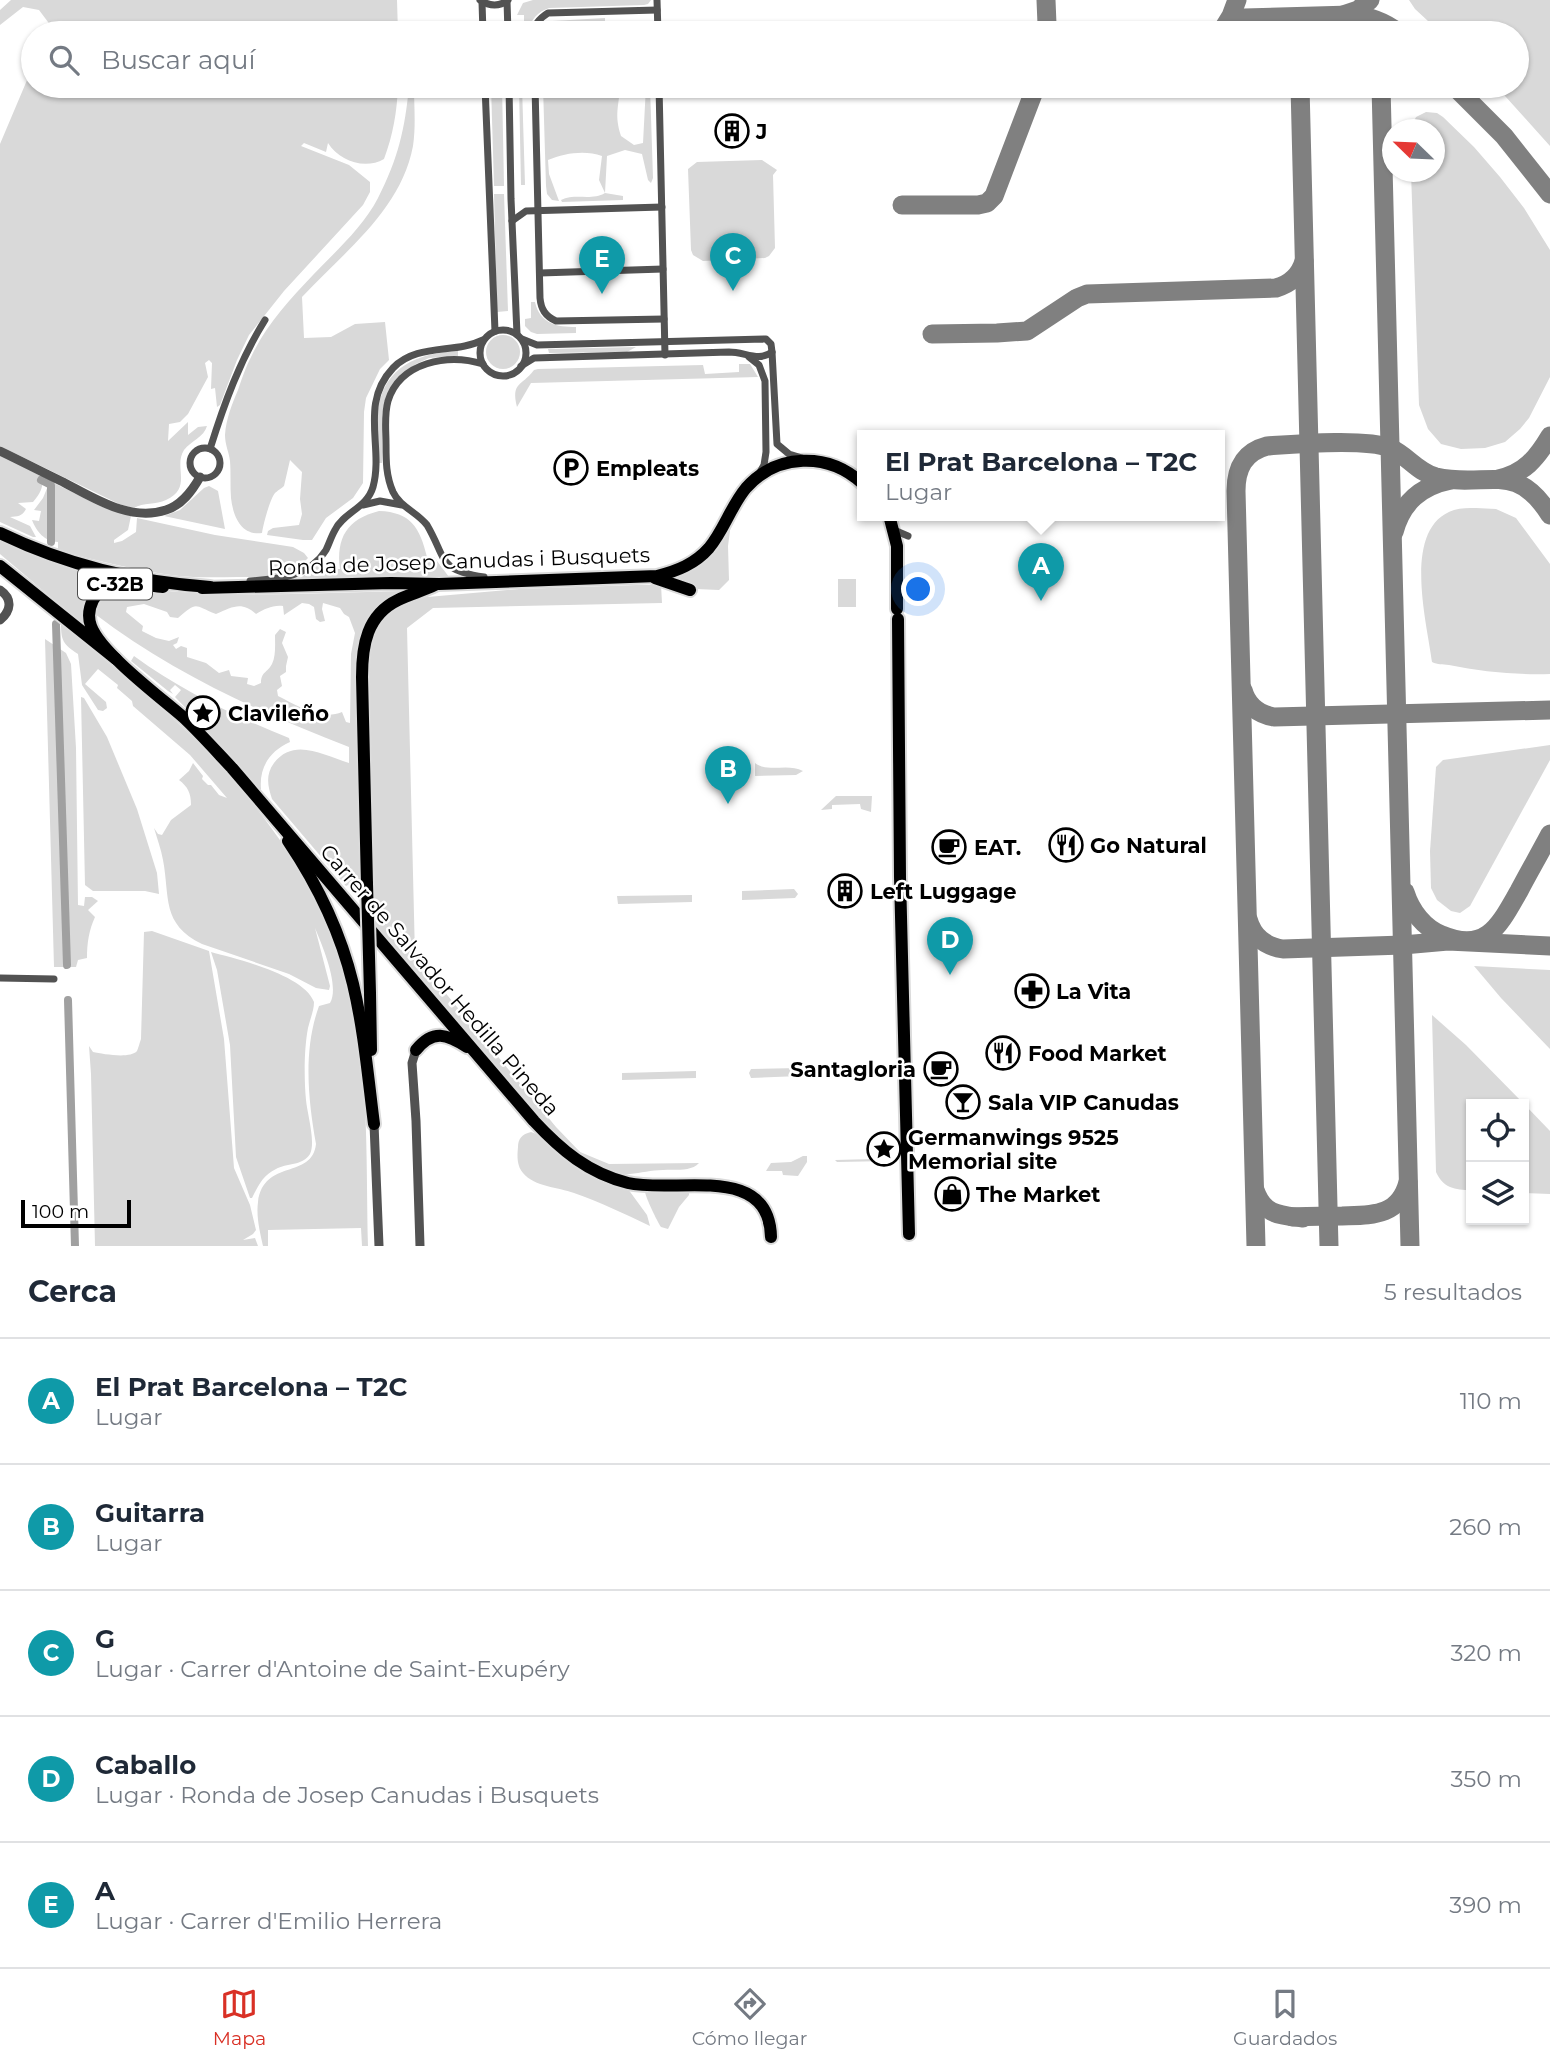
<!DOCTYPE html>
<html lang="es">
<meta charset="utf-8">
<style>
:root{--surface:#fff;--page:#f2f2f3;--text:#1f2937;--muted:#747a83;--line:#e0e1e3;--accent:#d93025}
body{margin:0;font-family:Montserrat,sans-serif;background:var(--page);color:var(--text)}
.controls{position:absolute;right:21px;bottom:21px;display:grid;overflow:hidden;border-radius:0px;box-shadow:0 2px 5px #0004}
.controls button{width:63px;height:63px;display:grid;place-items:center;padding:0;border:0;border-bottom:2px solid var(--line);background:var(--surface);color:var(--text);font:35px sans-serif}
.compass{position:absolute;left:1382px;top:119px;width:63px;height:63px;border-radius:50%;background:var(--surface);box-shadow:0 2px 5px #0004;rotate:293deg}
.scale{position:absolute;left:21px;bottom:18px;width:110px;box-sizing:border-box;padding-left:7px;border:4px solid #000;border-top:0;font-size:19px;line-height:24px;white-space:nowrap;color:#000;-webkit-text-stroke:5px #fff;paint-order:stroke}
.you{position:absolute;left:919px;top:590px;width:24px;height:24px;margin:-18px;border:5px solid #fff;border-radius:50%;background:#1a73e8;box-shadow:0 0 0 10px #1a73e833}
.badge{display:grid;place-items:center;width:46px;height:46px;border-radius:50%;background:var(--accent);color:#fff;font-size:23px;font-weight:700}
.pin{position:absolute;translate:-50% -58px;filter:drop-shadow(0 2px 4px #0008)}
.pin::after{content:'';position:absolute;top:37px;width:24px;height:21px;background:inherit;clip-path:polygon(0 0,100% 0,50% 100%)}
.popup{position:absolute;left:857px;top:430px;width:368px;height:91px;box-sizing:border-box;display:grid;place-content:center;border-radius:0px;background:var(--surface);filter:drop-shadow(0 2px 5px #0005);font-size:23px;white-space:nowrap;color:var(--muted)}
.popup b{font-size:26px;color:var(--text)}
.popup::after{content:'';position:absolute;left:50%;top:100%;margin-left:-14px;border:14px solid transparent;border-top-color:var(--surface)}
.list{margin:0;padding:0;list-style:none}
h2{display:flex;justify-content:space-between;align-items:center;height:91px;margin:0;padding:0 28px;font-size:30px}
h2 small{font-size:23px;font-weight:400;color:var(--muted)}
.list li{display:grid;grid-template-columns:46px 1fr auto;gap:21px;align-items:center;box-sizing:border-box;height:126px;padding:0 28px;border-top:2px solid var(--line)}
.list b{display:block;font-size:26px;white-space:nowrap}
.list p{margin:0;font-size:23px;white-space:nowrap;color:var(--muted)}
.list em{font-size:23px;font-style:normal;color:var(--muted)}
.icon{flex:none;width:38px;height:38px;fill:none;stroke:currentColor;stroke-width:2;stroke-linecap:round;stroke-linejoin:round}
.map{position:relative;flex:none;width:1550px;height:1246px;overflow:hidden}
.search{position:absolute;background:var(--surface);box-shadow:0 2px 5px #0004;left:21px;right:21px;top:21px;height:77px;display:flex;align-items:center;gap:18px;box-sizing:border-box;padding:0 24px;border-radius:38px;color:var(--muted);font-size:26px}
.sheet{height:721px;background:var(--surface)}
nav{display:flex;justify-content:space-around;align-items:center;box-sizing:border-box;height:98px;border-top:2px solid var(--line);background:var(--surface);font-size:19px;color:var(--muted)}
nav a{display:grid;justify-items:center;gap:4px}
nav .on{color:var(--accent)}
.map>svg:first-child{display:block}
.green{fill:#d9d9d9;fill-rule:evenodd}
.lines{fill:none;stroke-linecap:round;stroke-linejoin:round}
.canal{stroke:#a0a0a0;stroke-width:8}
.taxiway{stroke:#808080;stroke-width:19}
.primary-casing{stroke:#dbdbdb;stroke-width:16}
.trunk-casing{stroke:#dbdbdb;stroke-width:16}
.minor{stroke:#525252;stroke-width:7}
.tertiary{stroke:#525252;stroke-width:9}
.primary{stroke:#000;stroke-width:12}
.trunk{stroke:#000;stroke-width:12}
.primary-bridge-casing{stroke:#dbdbdb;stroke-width:16;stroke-linecap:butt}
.primary-bridge{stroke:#000;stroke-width:12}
.labels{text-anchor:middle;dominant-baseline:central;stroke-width:5;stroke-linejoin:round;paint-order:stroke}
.shield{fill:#fff;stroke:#4c4c4c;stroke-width:2}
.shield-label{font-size:19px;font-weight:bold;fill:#000}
.poi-label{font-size:21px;font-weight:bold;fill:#000;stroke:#fff;text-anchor:start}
.street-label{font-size:21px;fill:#000;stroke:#fff}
</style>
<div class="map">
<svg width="1550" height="1246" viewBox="0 0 1550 1246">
<rect width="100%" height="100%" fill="#fff"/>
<g class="green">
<path d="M 11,0 L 397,0 L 398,33 L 47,33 L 51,26 L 39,10 L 23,7 L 0,25 L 0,10 Z"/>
<path d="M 533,0 L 651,0 L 648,4 L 644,5 L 549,8 C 538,12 530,19 529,32 L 524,32 L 524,15 L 517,15 L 523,3 Z"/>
<path d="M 1409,0 L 1550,0 L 1550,146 L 1496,86 L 1517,86 L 1517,33 L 1441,33 L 1415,9 Z"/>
<path d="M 605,18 L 605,33 L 542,33 L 547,23 L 552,21 Z"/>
<path d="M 33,66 L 33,86 L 398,86 C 397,112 393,135 384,159 C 365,170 339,161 328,143 L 326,152 L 304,143 L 301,146 L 349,165 L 370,182 L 370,192 L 363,205 L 284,291 L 249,335 L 237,360 L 220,405 L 217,407 L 215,388 L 211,389 L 212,363 L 209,360 L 205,363 L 208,377 L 188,414 L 180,422 L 169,424 L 168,441 L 188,422 L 188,435 L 198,427 L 207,426 C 204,437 191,441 184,450 C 173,467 193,488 166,500 C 156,505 143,502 134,508 L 119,504 L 0,446 L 0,144 Z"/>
<path d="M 409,86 L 414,86 C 414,105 416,126 413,146 C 401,210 345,251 302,297 L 304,338 L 331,337 L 355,324 L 385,322 L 389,360 L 380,369 L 366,398 L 364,412 L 363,483 L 353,498 L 326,518 L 312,540 L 303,540 L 267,535 L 268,531 L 273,528 L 299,525 L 302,514 L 300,499 L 302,472 L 290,460 L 284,486 C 283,487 276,492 275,493 C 270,499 263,525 262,533 C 241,536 233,516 231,498 C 230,486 231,474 230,461 C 229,452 225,445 225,435 C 226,419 232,404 238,390 C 242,378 246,366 252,355 C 267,324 290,299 313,275 C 336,251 363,227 378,198 C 398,159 405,129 409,86 Z"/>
<path d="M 491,86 L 502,86 L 504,186 L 494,186 Z"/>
<path d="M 519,86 L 522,86 L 525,185 L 521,185 Z"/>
<path d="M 543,86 L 620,86 C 619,107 614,114 621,136 L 634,145 L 643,143 L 646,86 L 650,86 L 653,178 L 651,183 L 648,180 L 642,154 L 625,150 L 607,156 L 605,193 L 623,196 L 623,200 L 562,202 L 561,200 C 575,193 592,201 605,193 L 599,180 L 602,156 C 585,150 565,153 548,160 L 549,174 L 559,201 L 552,200 L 547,194 L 546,186 Z"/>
<path d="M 1426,112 L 1437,113 L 1443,117 L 1474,147 L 1500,177 L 1524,208 L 1550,250 L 1550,377 L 1529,418 L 1520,429 L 1505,442 L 1485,448 L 1461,449 L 1441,444 L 1428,429 L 1419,405 L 1411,172 L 1434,172 L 1434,130 L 1410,129 L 1416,117 Z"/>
<path d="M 762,160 L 777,170 L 773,175 L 775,248 L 769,256 L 765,258 L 703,261 L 693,255 L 691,250 L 688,169 L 697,162 Z"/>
<path d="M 494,194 L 504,194 L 508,311 L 497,312 Z"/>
<path d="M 531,302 L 535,302 C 540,324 557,327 576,327 L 576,333 L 537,334 L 531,332 L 525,326 L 525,319 L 531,318 Z"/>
<circle cx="503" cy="352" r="17"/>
<path d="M 636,347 L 627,352 L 549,353 L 548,349 Z"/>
<path d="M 458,351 L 458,356 L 429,358 L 416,364 L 408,370 L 384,402 L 382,416 L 382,463 L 378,463 C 378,446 376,426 378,409 C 385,366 418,353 458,351 Z"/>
<path d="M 739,364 L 750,364 L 758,377 L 531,383 L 517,407 C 511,382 521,387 534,370 L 538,369 L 703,365 L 705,374 L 739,372 Z"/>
<path d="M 0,455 L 43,477 C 43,488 40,494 33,502 L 18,503 L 26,509 C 22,517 17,516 10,517 L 30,526 L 36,537 L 33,537 L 0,522 Z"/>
<path d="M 50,481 L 102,507 L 131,516 L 128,530 L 114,540 L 114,543 L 122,541 L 136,532 L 137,518 L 215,535 L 293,547 L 304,553 L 308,558 L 301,565 L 301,568 C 284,579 258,577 238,577 C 219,577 198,578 179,576 C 139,571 97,561 58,550 L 58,542 C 45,542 36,531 32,520 L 39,521 L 41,511 L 34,510 L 43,498 Z"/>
<path d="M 209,486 L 218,491 L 225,529 L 164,516 L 180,510 L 204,488 Z"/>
<path d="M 1476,508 L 1496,509 L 1516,518 L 1550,564 L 1550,674 C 1516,675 1482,672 1449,665 C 1442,664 1438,665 1432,662 C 1427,622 1401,527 1454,510 C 1461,508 1469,508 1476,508 Z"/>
<path d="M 379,511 C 411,512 420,528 427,557 L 434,557 L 449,577 L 297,581 L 324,559 L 326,569 L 340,569 C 336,538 347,519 379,511 Z"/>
<path d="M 731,523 L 728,546 L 729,580 L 719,590 L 696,589 L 672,578 C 702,567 713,547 731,523 Z"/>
<path d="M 0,537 L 94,575 L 99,579 L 100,584 L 86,627 L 0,554 Z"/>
<rect x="838" y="579" width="18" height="28"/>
<path d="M 637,585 L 661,585 L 662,603 L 433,608 L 407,628 L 415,956 L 556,1127 L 580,1152 L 609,1164 L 699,1163 C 691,1172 675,1169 663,1170 C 651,1170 641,1173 630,1174 C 599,1177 575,1152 553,1134 L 376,927 L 367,662 L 368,650 L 380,617 L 386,612 L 416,598 L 519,589 Z"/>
<path d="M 114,588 C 150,588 185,594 221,594 C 281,596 343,592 403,591 C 364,606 358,633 357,671 L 364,904 L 348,885 L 346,886 L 272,799 C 268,787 265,775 274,763 C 294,737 323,755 349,763 L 349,747 C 259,712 172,673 95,614 C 96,600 103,595 114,588 ZM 302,603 L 309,604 L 314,607 L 316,619 L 320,622 L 325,621 L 322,609 L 323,603 L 340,608 L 344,614 L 349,617 L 355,633 L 351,654 L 350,723 L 346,722 L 342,712 C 321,721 296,705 278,696 L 277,690 L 282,686 L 280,676 L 286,672 L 286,666 L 288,657 L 282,643 L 286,632 L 280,629 L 275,635 C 275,644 276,656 272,664 C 267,673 261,672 261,683 L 254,686 L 247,684 L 248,678 L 231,676 L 229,670 L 219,673 L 206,663 L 187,657 L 187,648 L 181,646 L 176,649 L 173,645 L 177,643 L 179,637 L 169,641 L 156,638 L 142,631 L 143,626 L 126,612 L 127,607 L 144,604 L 167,612 L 170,617 L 178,618 C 198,601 193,605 216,614 C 233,607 241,601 256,614 C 265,609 272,605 283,606 L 284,615 Z"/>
<path d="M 61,623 C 97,654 135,684 170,716 C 251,788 331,894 353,1002 C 369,1082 366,1165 368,1246 L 362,1246 L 361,1228 L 268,1230 L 268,1246 L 263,1246 C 260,1232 256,1217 258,1202 C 264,1158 312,1180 316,1144 C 308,1099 303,1050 319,1006 L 330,1003 C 340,986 322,945 315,928 L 330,986 L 329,990 L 316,988 L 289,974 L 202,944 C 161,924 170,897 163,860 C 161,849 157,838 154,828 L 158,834 L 162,835 L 171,820 L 191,805 C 191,793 188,787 179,780 L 189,771 L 193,763 L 203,776 L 202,779 L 208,785 L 211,785 L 219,795 L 227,798 L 190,755 L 133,706 L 132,701 L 117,688 L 118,685 L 98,669 L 85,684 L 106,702 L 107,708 L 103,711 L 98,710 L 82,685 L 78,654 C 63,644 61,641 61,623 Z"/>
<path d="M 45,639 L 66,653 L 71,664 L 76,748 L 78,905 L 84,906 L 85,897 L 92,897 L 98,901 L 88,910 L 95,917 C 89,930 87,943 87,958 L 78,960 L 76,967 L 54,967 Z"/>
<path d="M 134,656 C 182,691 235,716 289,738 L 290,742 C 270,751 259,767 261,789 L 259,790 L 205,732 L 203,726 L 175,697 L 181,690 L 175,685 L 170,690 L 173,694 L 168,691 L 131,661 Z"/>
<path d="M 81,697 L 84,698 L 107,737 L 137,809 L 157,873 L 159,894 L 145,891 L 93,891 L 85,885 Z"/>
<path d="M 1550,745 L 1550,760 L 1470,906 L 1460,913 L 1451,911 L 1437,900 L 1431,888 L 1430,851 L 1436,767 L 1443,760 Z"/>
<path d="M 755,763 C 768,773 788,763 803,771 L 796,775 L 755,776 Z"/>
<path d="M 836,796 L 872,796 L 871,812 L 861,809 L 860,804 L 832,805 L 832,809 L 821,810 Z"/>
<path d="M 794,889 L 798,894 L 795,898 L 742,900 L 742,891 Z"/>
<path d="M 692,895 L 692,902 L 618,904 L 617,896 Z"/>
<path d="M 152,931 L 209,951 L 224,1039 L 234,1168 L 250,1205 L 256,1230 L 253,1234 L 243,1240 L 255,1238 L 258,1246 L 95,1246 L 91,1074 L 89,1046 L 93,1052 C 103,1054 130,1059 137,1051 C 138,1049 140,1042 141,1039 L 144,932 Z"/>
<path d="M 211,952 C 237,959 304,975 314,1002 C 314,1011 310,1019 308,1028 C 304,1049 304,1079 306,1100 C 307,1113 316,1142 310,1154 C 303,1166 286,1163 276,1169 C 263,1175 258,1186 252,1198 L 250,1198 L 236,1157 L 230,1045 L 217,970 Z"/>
<path d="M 1474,966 L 1550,970 L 1550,1049 L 1501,998 Z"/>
<path d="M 1432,1015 L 1466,1045 L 1524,1104 L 1471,1104 L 1471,1190 C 1455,1190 1443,1188 1436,1172 Z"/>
<path d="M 799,1068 L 802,1072 L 800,1076 L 751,1078 L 749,1073 L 751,1069 Z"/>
<path d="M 696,1071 L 696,1078 L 622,1080 L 622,1073 Z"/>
<path d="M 1524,1104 L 1550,1131 L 1550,1194 L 1524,1193 Z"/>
<path d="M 531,1132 L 539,1135 L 556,1153 L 583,1173 L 628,1189 L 647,1215 L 650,1226 C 625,1214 600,1202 574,1193 C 558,1187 535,1187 523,1173 C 517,1166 517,1157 518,1147 C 518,1139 522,1134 531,1132 Z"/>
<path d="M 875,1135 L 882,1136 L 889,1141 L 889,1161 L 837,1162 L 835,1160 L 875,1159 Z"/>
<path d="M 803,1156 L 807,1156 L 807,1162 L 798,1176 L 783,1175 L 782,1171 L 766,1171 L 771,1163 L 791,1162 Z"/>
<path d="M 648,1190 L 689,1191 L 689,1195 L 679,1207 L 668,1229 L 661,1227 C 657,1221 646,1198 645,1192 Z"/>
</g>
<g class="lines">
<g class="canal">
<path d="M 41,480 L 51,485 L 51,542"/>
<path d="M 56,624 L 67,965"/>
<path d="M 68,1000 L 75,1246"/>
</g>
<g class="taxiway">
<path d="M 1046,0 L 1047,24 L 1052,33"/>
<path d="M 1343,15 L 1358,10 L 1370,0"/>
<path d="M 1223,29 L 1231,16 L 1237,0"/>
<path d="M 1218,33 L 1232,23 L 1244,18 L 1351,15 C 1369,16 1385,22 1399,33"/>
<path d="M 1306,33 L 1319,21 L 1332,17"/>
<path d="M 1300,86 L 1329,1246"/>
<path d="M 1381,86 L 1410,1246"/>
<path d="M 1454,86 L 1504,136 L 1550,194"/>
<path d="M 902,205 L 978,205 L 987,203 L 994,196 L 1036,86"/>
<path d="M 932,334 L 997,333 L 1027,331 L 1077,298 L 1087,294 L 1276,288 C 1290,284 1300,275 1304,261"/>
<path d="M 1498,479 C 1524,474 1537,458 1550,436"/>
<path d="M 1394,532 C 1402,502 1421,486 1451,480"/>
<path d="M 1243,690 C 1247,705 1258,714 1274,717 L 1550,710"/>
<path d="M 1405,892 C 1411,911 1424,928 1442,935 C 1487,954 1500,924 1519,891 C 1529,872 1540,853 1550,834"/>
<path d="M 1248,919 C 1253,937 1265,946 1283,949 L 1403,945 L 1448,941 L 1550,946"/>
<path d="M 1255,1190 C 1264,1216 1281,1215 1303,1218"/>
<path d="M 1292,1217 C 1309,1216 1325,1216 1342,1216 C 1371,1215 1399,1217 1408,1182"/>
<path d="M 1256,1246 L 1236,491 C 1236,469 1244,452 1267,446 C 1295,444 1366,438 1390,448 C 1407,455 1417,472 1436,477 C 1487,489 1515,459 1550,515"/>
</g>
<defs>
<g id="primary">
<path d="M 889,515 L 897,546 L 897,609"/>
<path d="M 655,578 L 690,590"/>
<path d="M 163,587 C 140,585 107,575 93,600 C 89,608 88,618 91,626 C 101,653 160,697 183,717 C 200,733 216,751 232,768 L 534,1121 C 561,1150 588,1173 628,1183 C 676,1194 769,1162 771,1237"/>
<path d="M 202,588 L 391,583 L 439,584 L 657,576 C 677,571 695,564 709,548 C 724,530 731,506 746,488 C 777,453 828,452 862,483"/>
<path d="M 898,619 L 900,877 L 909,1234"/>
<path d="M 288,841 C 317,884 341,934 353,984 C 364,1030 368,1077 374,1124"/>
<path d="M 367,884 L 362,677 C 362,645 367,615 398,600 C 410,594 423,591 435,585"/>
<path d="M 370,993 L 371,1050"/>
<path d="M 416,1050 C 433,1029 447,1034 467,1047"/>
</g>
<g id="trunk">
<path d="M 0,533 C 66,565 137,582 210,587"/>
<path d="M 0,566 L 116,659"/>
</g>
</defs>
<use href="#primary" class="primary-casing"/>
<use href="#trunk" class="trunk-casing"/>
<g class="minor">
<path d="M 480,0 C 489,6 499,7 508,0"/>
<path d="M 657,0 L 658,33"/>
<path d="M 507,1 L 508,33"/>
<path d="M 482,2 L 483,33"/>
<path d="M 534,33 C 534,24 540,18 548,13 L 657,10"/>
<path d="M 485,86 L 495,331"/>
<path d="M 509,86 L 511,199 L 517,334"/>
<path d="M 535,86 L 540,298 C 541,309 545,316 556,321 L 664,319"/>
<path d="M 659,86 L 665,355"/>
<path d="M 512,221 L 526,211 L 662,207"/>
<path d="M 540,273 L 663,269"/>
<circle cx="503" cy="353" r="23"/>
<path d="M 522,339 L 537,345 L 766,339 L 771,344 L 772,352 L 777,444 L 789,454 L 802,458"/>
<path d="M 749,357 L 759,365 L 765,381 L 766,452 L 764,465 L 759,474"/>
<path d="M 483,364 C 448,353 400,362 388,401 C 384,415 386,430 386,444 C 386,461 386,476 393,492 C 400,507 417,512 427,525 C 447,559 437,570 484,577"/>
<path d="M 521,366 L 534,358 L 729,352 C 745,352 759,362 772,352"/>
<circle cx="205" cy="463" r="15"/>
<path d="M 210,449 C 224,404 240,360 265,320"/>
<path d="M 363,505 L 380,501 L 402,505"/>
<path d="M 894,530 L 908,536"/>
<path d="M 250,581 C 279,579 309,577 326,550 C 329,544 331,537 335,530 C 344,512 367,508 373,487 C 384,447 359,404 393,368 C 417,343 455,354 483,340"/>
<path d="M 0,978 L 54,979"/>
</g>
<g class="tertiary">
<path d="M 0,451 C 21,461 42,472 63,482 C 94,498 130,522 166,510 C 182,505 192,491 200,477"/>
<path d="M 0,590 C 13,599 11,611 0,620"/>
<path d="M 416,1050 L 412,1063 L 416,1121 L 420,1246"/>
<path d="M 374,1124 L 379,1246"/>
</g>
<use href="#primary" class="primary"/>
<use href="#trunk" class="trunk"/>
<defs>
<path id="primary-bridge" d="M 367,884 L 370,993"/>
</defs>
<use href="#primary-bridge" class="primary-bridge-casing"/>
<use href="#primary-bridge" class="primary-bridge"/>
</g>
<defs>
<symbol id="building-ring" viewBox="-11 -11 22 22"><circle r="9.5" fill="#fff" stroke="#000" stroke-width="1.5"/><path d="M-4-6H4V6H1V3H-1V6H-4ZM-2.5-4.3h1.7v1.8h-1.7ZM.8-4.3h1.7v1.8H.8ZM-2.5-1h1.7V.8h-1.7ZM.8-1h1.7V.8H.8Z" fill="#000"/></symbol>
<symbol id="parking-ring" viewBox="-11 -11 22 22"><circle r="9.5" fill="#fff" stroke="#000" stroke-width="1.5"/><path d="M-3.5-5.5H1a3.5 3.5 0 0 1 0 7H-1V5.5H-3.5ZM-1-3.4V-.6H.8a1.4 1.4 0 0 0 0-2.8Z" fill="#000"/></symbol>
<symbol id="sight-ring" viewBox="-11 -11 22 22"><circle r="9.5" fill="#fff" stroke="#000" stroke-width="1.5"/><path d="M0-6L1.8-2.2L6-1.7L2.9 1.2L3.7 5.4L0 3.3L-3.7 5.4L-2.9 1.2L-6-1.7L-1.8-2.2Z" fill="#000"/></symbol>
<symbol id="restaurant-ring" viewBox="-11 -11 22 22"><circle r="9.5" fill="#fff" stroke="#000" stroke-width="1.5"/><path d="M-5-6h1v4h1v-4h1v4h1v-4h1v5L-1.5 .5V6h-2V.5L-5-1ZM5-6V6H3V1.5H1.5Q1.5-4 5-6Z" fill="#000"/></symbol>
<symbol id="cafe-ring" viewBox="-11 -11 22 22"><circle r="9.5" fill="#fff" stroke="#000" stroke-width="1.5"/><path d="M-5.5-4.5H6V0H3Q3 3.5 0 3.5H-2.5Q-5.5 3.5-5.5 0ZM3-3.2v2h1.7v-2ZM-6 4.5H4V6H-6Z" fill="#000"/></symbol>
<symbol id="pharmacy-ring" viewBox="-11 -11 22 22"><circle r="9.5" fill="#fff" stroke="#000" stroke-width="1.5"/><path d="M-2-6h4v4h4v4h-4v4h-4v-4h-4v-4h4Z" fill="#000"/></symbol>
<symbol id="bar-ring" viewBox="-11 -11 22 22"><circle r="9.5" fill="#fff" stroke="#000" stroke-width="1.5"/><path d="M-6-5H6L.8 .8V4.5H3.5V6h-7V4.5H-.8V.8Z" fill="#000"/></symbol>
<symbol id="shop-ring" viewBox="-11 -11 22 22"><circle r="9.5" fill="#fff" stroke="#000" stroke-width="1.5"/><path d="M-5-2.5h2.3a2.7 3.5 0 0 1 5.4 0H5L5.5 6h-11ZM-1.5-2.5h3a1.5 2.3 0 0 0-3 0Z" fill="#000"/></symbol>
</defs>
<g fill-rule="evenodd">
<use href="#building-ring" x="713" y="112" width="38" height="38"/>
<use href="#parking-ring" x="552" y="449" width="38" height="38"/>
<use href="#sight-ring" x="184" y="694" width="38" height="38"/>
<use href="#restaurant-ring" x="1047" y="826" width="38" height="38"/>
<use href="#cafe-ring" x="930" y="828" width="38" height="38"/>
<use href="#building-ring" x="826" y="872" width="38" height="38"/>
<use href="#pharmacy-ring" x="1013" y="972" width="38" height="38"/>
<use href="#restaurant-ring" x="984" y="1034" width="38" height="38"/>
<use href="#cafe-ring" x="922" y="1050" width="38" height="38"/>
<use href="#bar-ring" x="944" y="1083" width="38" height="38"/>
<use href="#sight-ring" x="865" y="1130" width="38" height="38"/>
<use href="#shop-ring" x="933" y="1175" width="38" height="38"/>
</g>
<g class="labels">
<rect class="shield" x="78" y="568.5" width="74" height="31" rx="5"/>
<g class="shield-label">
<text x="115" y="584">C-32B</text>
</g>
<g class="poi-label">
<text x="756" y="131">J</text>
<text x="596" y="468">Empleats</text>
<text x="228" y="713">Clavileño</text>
<text x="1090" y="845">Go Natural</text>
<text x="974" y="847">EAT.</text>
<text x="870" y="891">Left Luggage</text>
<text x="1056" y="991">La Vita</text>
<text x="1028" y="1053">Food Market</text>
<text x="916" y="1069" text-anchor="end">Santagloria</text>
<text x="988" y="1102">Sala VIP Canudas</text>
<text x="908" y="1137">Germanwings 9525<tspan x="908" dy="24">Memorial site</tspan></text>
<text x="976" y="1194">The Market</text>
</g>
<g class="street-label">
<text transform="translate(459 561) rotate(-2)">Ronda de Josep Canudas i Busquets</text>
<text transform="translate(440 980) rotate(49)">Carrer de Salvador Hedilla Pineda</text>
</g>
</g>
</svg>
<div class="controls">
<button><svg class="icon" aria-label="locate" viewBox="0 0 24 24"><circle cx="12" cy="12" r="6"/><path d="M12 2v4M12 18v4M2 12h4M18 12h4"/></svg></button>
<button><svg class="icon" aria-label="layers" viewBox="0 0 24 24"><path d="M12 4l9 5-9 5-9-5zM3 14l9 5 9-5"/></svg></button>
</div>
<svg class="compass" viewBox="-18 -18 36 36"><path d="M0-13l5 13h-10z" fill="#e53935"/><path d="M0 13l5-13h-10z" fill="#747a83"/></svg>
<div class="scale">100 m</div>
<div class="you"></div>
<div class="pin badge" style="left:1041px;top:601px;background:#0f9aa8">A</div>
<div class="popup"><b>El Prat Barcelona – T2C</b>Lugar</div>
<div class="pin badge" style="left:728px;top:804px;background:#0f9aa8">B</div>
<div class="pin badge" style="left:733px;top:291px;background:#0f9aa8">C</div>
<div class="pin badge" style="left:950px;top:975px;background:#0f9aa8">D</div>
<div class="pin badge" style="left:602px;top:294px;background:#0f9aa8">E</div>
<div class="search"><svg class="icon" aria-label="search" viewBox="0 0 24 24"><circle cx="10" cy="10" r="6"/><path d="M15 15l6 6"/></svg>Buscar aquí</div>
</div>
<section class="sheet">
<h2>Cerca<small>5 resultados</small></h2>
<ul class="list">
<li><span class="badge" style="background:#0f9aa8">A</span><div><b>El Prat Barcelona – T2C</b><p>Lugar</p></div><em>110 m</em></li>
<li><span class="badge" style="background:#0f9aa8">B</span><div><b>Guitarra</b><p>Lugar</p></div><em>260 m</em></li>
<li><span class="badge" style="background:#0f9aa8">C</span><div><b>G</b><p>Lugar · Carrer d'Antoine de Saint-Exupéry</p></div><em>320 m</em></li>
<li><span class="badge" style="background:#0f9aa8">D</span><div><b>Caballo</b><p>Lugar · Ronda de Josep Canudas i Busquets</p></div><em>350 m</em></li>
<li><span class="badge" style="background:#0f9aa8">E</span><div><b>A</b><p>Lugar · Carrer d'Emilio Herrera</p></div><em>390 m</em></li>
</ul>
</section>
<nav>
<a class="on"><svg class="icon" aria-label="map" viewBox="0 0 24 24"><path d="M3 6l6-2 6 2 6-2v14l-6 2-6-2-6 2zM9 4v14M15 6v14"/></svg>Mapa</a>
<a><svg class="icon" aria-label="directions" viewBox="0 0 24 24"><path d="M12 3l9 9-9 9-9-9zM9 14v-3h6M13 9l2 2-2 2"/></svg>Cómo llegar</a>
<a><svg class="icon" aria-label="saved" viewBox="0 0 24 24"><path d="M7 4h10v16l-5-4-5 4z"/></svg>Guardados</a>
</nav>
